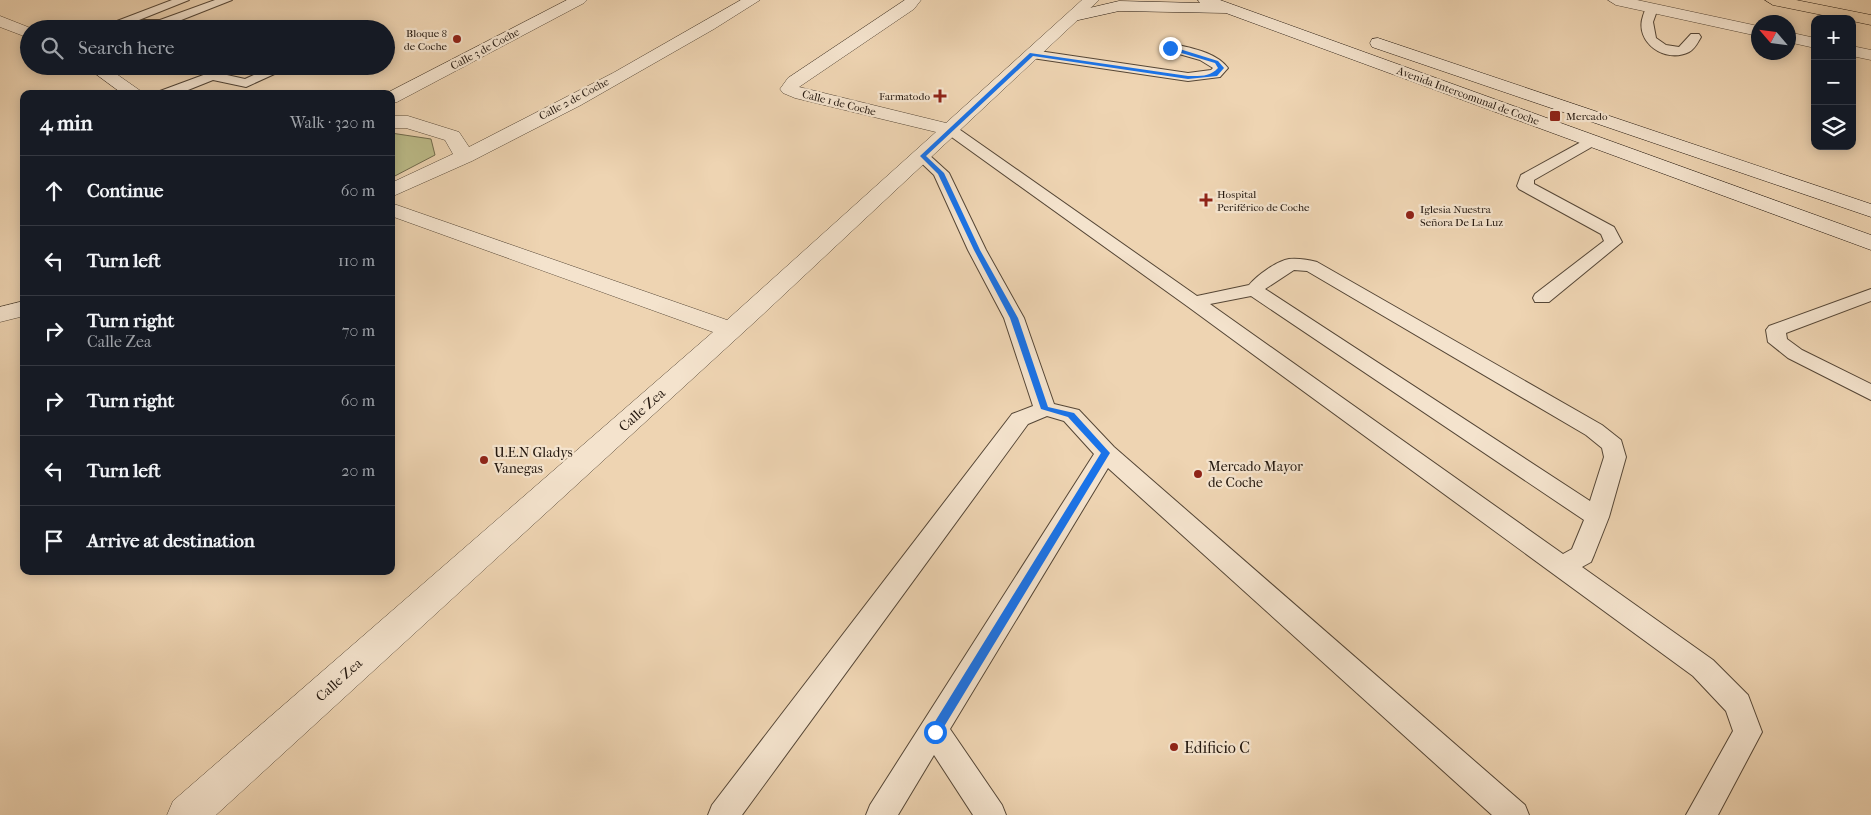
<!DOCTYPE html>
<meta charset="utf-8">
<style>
:root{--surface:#171b24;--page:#20242c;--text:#f1f3f6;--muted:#9ea1a6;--line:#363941}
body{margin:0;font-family:"IM FELL French Canon",serif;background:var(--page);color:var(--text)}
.controls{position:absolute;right:15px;top:15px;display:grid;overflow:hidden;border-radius:10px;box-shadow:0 2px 12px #0003}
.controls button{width:45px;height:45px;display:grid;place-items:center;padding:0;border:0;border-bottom:1px solid var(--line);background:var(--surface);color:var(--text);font:25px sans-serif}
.compass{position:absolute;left:1751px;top:15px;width:45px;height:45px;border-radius:50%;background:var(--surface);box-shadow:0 2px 12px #0003;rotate:298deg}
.stop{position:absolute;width:15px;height:15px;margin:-11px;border:4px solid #1a73e8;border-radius:50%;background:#fff}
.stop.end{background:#1a73e8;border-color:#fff;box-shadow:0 1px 5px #0008}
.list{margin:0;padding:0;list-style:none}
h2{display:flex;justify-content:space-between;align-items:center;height:65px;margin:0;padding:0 20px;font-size:21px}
h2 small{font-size:16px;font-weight:400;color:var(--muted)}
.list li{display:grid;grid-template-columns:32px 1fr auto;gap:15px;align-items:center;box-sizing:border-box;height:70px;padding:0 20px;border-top:1px solid var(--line)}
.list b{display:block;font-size:19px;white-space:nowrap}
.list p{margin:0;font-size:16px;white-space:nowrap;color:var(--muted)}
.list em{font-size:16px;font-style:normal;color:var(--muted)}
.icon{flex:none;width:28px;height:28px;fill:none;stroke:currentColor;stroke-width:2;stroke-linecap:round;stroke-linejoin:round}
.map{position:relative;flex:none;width:1871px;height:815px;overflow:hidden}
.search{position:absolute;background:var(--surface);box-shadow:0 2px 12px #0003;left:20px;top:20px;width:375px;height:55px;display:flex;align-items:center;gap:12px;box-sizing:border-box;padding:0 18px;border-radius:28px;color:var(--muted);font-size:19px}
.panel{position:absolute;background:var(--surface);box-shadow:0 2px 12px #0003;left:20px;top:90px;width:375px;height:485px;border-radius:10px}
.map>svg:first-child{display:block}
.green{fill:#bcbc89;stroke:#6f694b}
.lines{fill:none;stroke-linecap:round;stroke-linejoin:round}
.lane-casing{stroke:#554636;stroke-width:2}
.street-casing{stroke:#554636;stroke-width:1}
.secondary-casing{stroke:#22160d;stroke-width:1}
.highway-casing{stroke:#22160d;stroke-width:1}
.lane{fill:#f4e3cd;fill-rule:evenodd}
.street{fill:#f4e3cd;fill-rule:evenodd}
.secondary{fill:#f4e3cd;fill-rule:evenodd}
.highway{fill:#eed4b2;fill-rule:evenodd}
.route{fill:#1a73e8}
.poi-dot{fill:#8f2418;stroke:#f4e3cd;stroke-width:2}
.labels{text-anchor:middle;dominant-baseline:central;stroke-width:4.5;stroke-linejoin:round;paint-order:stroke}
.far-poi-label{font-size:11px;fill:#22160d;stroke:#f4e3cd;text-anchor:start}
.far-street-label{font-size:11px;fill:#22160d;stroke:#f4e3cd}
.street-label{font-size:14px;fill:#22160d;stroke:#f4e3cd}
.poi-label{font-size:14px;fill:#22160d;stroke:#f4e3cd;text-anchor:start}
.near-poi-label{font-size:16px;fill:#22160d;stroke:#f4e3cd;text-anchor:start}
</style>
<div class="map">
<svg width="1871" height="815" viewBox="0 0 1871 815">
<rect width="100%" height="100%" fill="#eed4b2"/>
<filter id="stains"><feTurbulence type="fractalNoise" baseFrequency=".004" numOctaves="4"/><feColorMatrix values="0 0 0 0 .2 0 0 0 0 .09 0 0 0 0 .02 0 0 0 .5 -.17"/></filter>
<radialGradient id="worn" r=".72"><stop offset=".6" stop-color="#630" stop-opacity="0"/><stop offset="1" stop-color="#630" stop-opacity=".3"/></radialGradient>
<path class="green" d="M 391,133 L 431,139 L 435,155 L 391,178 Z"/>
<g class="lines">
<defs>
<g id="lane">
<path d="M 172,0 L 189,0 L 139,20 L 160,20 L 215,0 L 232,0 L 161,28 L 96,29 Z"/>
<path d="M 1652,4 L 1658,8 L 1653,22 L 1656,38 L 1666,45 L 1679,47 L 1691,34 L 1699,34 L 1701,37 C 1698,42 1695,49 1689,52 C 1665,64 1634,42 1643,16 C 1645,10 1646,6 1652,4 Z"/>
<path d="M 324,25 L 331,26 L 333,29 L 318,29 Z"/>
<path d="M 1170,43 C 1189,48 1215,51 1228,68 L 1220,77 L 1188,81 L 1032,58 L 1025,54 L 1032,50 L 1188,73 L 1211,70 L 1213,68 L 1200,60 L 1165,50 L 1164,47 L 1165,44 Z"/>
<path d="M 273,66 L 292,66 L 246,87 L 213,80 L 178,94 L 158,94 L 160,91 L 225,67 L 232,71 L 227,75 L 245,79 Z"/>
<path d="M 951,126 L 956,127 L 1197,296 L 1249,285 C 1257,275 1277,261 1289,259 C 1298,258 1309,260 1317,262 L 1602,425 L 1621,440 L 1626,457 L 1609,517 L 1594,555 L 1591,562 L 1582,567 L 1713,660 L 1748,695 L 1762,732 L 1718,815 L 1686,815 L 1733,731 L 1726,711 L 1693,676 L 1187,306 L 946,133 L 944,130 ZM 1294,270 L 1307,271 L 1586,435 L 1602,448 L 1604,457 L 1590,501 L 1265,289 ZM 1251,296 L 1584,520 L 1572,549 L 1563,554 L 1210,304 Z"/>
<path d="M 1592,136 L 1600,141 L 1597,144 L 1534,180 L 1534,184 L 1614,227 L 1622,242 L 1549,302 L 1535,302 L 1533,298 L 1535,294 L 1604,241 L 1601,234 L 1519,189 L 1517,186 L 1521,175 Z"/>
<path d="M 922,151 L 927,153 L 949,173 L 986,250 L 1024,318 L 1054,404 L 1079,410 L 1114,447 L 1525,805 L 1529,815 L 1492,815 L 1108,468 L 950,729 L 1002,805 L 1006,815 L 973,815 L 934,755 L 898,815 L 866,815 L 870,805 L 1094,454 L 1064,421 L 1047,416 L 1028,424 L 742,815 L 708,815 L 712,805 L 1012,414 L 1033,406 L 1004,318 L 968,250 L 934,175 L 914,156 Z"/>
<path d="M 1871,289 L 1871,301 L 1786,333 L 1787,339 L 1802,350 L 1871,384 L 1871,400 L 1788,358 L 1768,342 L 1766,330 L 1769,326 Z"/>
</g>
<g id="street">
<path d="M 567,0 L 587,0 L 584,3 L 397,102 L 391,103 L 391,94 L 385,94 Z"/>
<path d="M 741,0 L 760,0 L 714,29 L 581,105 L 472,161 L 391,197 L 391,183 L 453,154 L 445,140 L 406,128 L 391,128 L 391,116 L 408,116 L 459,132 L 469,147 L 613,73 Z"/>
<path d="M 905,0 L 921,0 L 914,9 L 799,87 L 946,123 L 1082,0 L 1099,0 L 759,318 L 216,815 L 167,815 L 173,801 L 713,332 L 391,216 L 391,203 L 727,320 L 936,132 L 795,98 L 783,93 L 780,89 L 788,78 Z"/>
<path d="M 1608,0 L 1637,0 L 1758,26 L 1758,36 L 1616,5 Z"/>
<path d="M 0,16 L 33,29 L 29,29 L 29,38 L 0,27 Z"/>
<path d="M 1788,32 L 1815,38 L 1815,48 L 1788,42 Z"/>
<path d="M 1852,46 L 1871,50 L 1871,60 L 1852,56 Z"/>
<path d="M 85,66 L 105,66 L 145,94 L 123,94 Z"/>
<path d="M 24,301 L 24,316 L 0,322 L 0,307 Z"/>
</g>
<g id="secondary">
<path d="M 1198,0 L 1220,0 L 1871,235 L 1871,250 L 1226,13 L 1119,11 L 1074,21 L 1066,16 L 1068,13 L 1119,1 L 1200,3 Z"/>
<path d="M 1378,38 L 1871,204 L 1871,217 L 1372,47 L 1370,43 L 1372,39 Z"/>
</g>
<path id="highway" d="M 1765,0 L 1796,0 L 1871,15 L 1871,25 L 1852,21 L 1852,19 L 1842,19 L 1773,5 Z"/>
</defs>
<use href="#lane" class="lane-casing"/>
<use href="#street" class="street-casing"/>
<use href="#secondary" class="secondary-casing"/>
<use href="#highway" class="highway-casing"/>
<use href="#lane" class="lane"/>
<use href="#street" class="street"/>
<use href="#secondary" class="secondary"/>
<use href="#highway" class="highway"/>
</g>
<path class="route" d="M 1170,46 L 1218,61 L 1224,68 L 1217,76 L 1188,79 L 1033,56 L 926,156 L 944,173 L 980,250 L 1018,318 L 1048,407 L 1074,413 L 1110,453 L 939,735 L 935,736 L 929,732 L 931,728 L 1101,453 L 1068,417 L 1041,409 L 1010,318 L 974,250 L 938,174 L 920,156 L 1030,53 L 1188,76 C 1200,76 1210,77 1218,68 L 1215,63 L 1168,49 Z"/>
<g class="poi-dot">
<circle cx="457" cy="39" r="5"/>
<path d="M937.5 88.5h5v5h5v5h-5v5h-5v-5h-5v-5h5z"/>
<rect x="1549" y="110" width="12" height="12" rx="2.5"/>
<path d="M1203.5 192.5h5v5h5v5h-5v5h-5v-5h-5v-5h5z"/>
<circle cx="1410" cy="215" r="5"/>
<circle cx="484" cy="460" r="5"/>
<circle cx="1198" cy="474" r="5"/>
<circle cx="1174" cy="747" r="5"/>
</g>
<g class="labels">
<g class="far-poi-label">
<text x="447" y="33" text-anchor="end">Bloque 8<tspan x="447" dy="13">de Coche</tspan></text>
<text x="930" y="96" text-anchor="end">Farmatodo</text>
<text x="1566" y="116">Mercado</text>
<text x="1217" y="194">Hospital<tspan x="1217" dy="13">Periférico de Coche</tspan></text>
<text x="1420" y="209">Iglesia Nuestra<tspan x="1420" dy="13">Señora De La Luz</tspan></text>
</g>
<g class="far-street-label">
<text transform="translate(485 49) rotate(-28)">Calle 3 de Coche</text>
<text transform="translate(1468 96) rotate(20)">Avenida Intercomunal de Coche</text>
<text transform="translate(574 99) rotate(-28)">Calle 2 de Coche</text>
<text transform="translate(839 103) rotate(14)">Calle 1 de Coche</text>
</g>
<g class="street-label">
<text transform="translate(642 410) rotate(-42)">Calle Zea</text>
<text transform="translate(339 680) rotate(-42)">Calle Zea</text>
</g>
<g class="poi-label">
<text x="494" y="452">U.E.N Gladys<tspan x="494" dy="16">Vanegas</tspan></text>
<text x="1208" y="466">Mercado Mayor<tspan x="1208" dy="16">de Coche</tspan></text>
</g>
<g class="near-poi-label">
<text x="1184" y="747">Edificio C</text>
</g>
</g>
<rect width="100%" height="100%" filter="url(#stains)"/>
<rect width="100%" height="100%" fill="url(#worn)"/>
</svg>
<div class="controls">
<button>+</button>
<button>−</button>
<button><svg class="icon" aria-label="layers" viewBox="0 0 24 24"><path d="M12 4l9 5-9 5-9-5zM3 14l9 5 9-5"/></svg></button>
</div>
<svg class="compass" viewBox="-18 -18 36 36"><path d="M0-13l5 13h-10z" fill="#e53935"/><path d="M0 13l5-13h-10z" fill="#9ea1a6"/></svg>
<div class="stop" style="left:935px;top:732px"></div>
<div class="stop end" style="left:1170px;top:48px"></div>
<div class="search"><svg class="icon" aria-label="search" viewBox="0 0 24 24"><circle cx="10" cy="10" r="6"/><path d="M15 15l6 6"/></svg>Search here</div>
<section class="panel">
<h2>4 min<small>Walk · 320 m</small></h2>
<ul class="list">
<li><svg class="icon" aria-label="ahead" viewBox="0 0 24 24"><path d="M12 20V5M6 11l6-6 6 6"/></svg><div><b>Continue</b></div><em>60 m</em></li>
<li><svg class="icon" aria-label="left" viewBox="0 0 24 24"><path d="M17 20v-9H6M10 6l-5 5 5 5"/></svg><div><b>Turn left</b></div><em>110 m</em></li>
<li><svg class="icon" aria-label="right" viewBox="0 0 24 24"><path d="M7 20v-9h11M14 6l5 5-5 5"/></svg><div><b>Turn right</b><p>Calle Zea</p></div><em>70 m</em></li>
<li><svg class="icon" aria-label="right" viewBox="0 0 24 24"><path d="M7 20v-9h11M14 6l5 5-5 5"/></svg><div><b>Turn right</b></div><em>60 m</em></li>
<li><svg class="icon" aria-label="left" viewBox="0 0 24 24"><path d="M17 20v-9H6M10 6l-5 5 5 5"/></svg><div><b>Turn left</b></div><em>20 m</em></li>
<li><svg class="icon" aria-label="arrive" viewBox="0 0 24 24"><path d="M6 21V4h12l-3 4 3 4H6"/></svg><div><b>Arrive at destination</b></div></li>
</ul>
</section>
</div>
